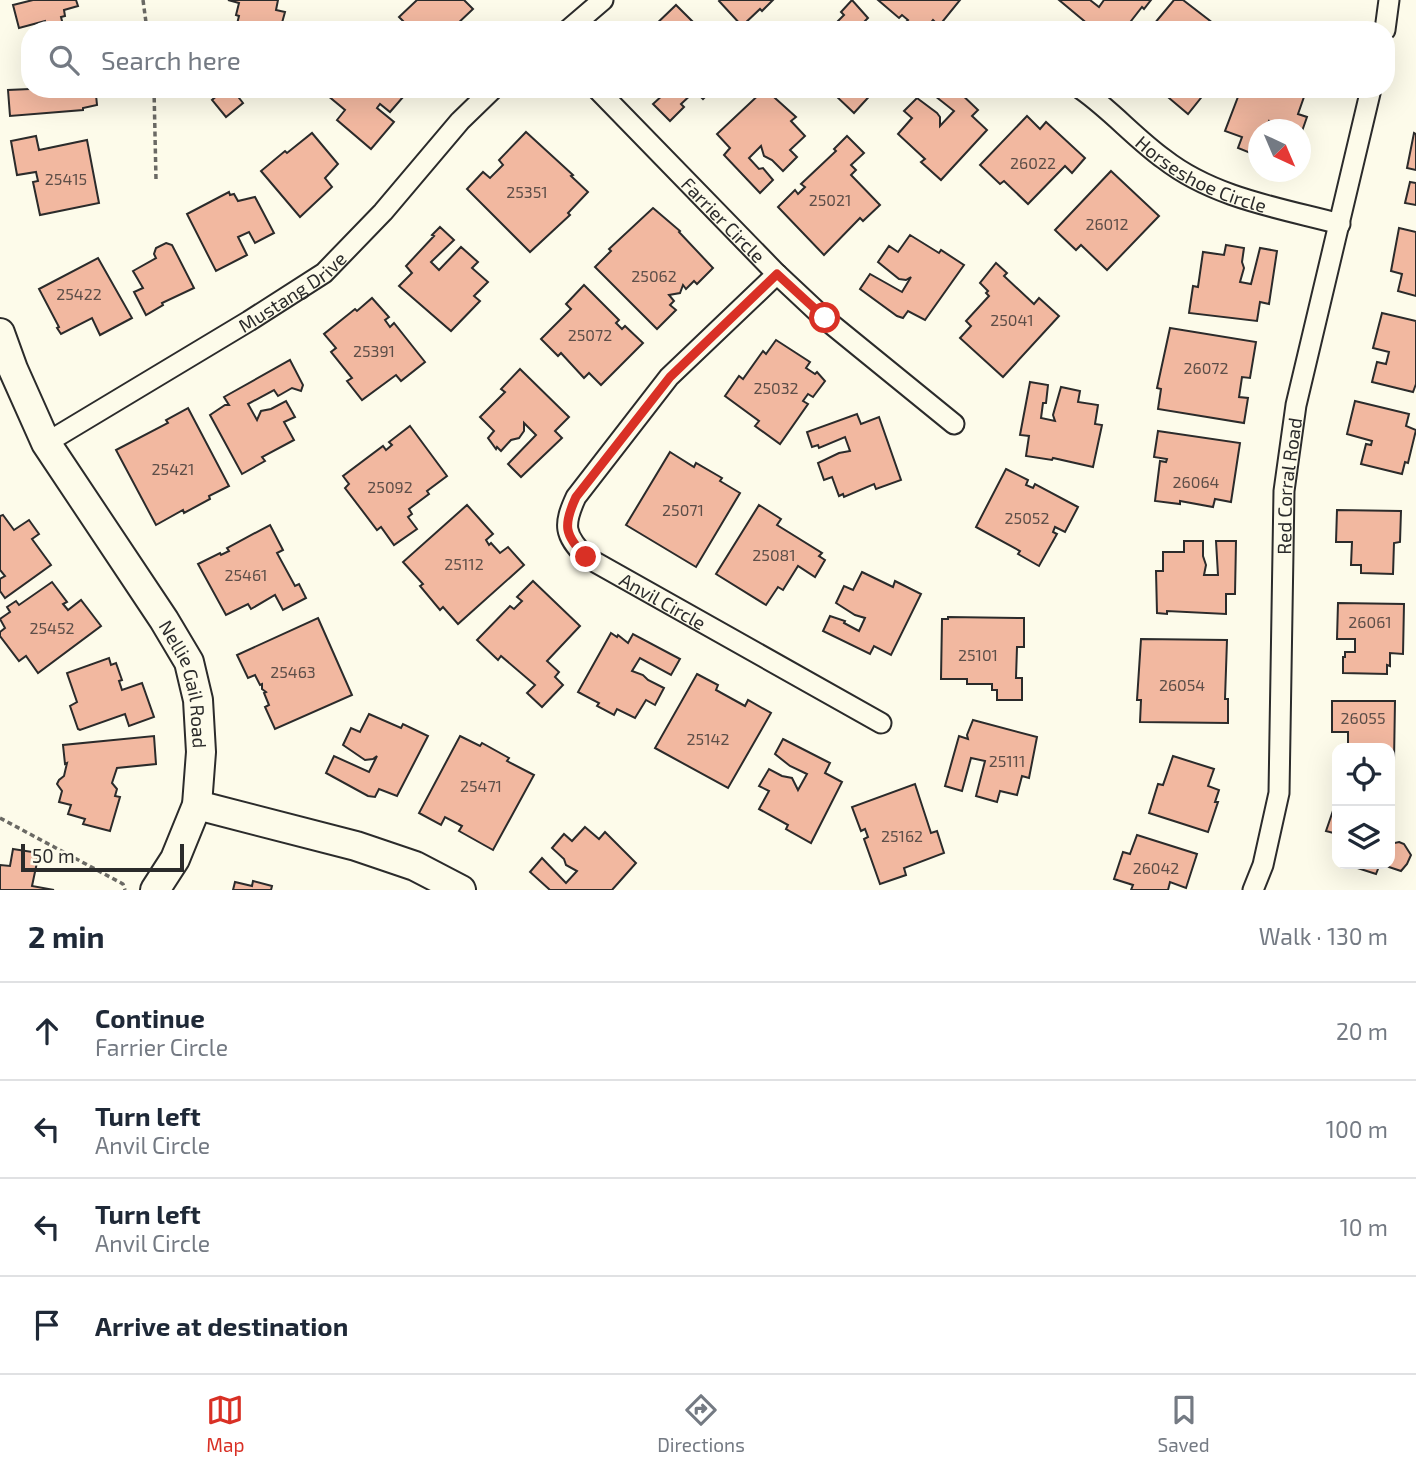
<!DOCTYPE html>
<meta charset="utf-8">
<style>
:root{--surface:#fff;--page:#f6f6f7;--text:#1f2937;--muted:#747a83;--line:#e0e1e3;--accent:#d93025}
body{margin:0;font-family:"Exo 2",sans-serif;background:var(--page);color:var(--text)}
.controls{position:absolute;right:21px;bottom:21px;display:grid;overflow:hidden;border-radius:14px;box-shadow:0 7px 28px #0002}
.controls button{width:63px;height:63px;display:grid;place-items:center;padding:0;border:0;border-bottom:2px solid var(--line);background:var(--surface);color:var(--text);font:35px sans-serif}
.compass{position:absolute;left:1248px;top:119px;width:63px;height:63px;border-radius:50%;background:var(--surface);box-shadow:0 7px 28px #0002;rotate:136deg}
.scale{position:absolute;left:21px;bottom:18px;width:163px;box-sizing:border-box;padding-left:7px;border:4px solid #2b2b2b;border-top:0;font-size:19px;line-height:24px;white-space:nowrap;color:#2b2b2b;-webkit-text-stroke:5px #fdfbea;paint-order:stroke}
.stop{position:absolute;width:21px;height:21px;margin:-16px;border:5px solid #d93025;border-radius:50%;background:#fff}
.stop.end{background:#d93025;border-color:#fff;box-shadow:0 2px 7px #0008}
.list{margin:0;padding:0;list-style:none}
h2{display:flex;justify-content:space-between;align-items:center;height:91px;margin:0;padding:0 28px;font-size:30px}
h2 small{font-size:23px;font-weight:400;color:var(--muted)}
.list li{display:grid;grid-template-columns:46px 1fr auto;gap:21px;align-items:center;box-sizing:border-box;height:98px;padding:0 28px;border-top:2px solid var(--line)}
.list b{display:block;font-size:26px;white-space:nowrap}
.list p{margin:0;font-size:23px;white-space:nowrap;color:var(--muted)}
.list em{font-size:23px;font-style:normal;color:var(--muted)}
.icon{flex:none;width:38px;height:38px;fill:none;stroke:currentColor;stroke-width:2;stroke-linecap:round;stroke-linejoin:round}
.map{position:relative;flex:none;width:1416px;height:890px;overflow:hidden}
.search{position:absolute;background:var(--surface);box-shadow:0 7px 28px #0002;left:21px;right:21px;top:21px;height:77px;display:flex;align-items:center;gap:18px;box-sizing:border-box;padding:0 24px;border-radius:28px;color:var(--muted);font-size:26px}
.sheet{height:483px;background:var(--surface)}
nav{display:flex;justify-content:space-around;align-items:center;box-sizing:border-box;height:98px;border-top:2px solid var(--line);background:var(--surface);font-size:19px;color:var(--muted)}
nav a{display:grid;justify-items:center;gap:4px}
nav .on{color:var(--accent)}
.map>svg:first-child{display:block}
.building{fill:#f2b8a0;stroke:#2b2b2b;stroke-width:2}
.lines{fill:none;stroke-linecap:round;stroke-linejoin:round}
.street-casing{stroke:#2b2b2b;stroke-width:23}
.secondary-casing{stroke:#2b2b2b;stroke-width:32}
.path{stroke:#6a6964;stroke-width:3.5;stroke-dasharray:5 3.5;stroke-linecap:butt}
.street{stroke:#fdfbea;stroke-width:19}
.secondary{stroke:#fdfbea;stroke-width:28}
.route{stroke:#d93025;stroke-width:9}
.labels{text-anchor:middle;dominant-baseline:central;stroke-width:5;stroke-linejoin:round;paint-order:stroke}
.number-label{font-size:16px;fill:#5d4e48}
.street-label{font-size:19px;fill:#2b2b2b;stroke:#fdfbea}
</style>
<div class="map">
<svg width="1416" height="890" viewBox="0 0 1416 890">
<rect width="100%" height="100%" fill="#fdfbea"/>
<g class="building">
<path d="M 33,0 L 76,0 L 78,6 L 64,10 L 65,16 L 61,17 L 63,25 L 51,28 L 50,25 L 46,26 L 45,21 L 19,28 L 13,5 Z"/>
<path d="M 228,0 L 278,0 L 276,10 L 285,12 L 280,30 L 260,30 L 237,24 L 239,16 L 236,15 L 239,3 Z"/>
<path d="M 417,0 L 464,0 L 473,9 L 454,27 L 457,30 L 412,30 L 399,17 Z"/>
<path d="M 720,0 L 773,0 L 762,11 L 760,9 L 742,26 L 719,1 Z"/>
<path d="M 852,0 L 868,18 L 861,25 L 864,28 L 829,30 L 844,15 L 841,12 Z"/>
<path d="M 878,0 L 960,0 L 939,26 L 933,20 L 925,30 L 911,30 L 904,24 L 908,20 L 902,15 L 899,18 Z"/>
<path d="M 1059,0 L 1090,0 L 1099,7 L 1104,0 L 1151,0 L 1144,9 L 1142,7 L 1124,30 L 1113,30 L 1105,24 L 1101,30 L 1095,30 Z"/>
<path d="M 1174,0 L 1183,0 L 1222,30 L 1149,30 Z"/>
<path d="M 676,5 L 693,22 L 691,25 L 695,30 L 650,30 Z"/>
<path d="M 30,89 L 81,89 L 82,96 L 96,95 L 97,105 L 83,108 L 83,110 L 10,116 L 8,90 Z"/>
<path d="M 225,89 L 232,89 L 243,103 L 226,117 L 212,100 Z"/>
<path d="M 331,89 L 410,89 L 390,112 L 380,104 L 377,108 L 394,122 L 371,149 L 337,120 L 345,110 L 327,95 Z"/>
<path d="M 661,89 L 713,89 L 703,99 L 695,91 L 681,104 L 684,107 L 670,121 L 653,104 L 665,93 Z"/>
<path d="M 765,89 L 796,117 L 791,121 L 805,136 L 790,150 L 797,157 L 783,171 L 772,160 L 764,156 L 761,146 L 749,158 L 759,169 L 763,168 L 773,180 L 760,193 L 724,155 L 730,148 L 717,134 Z"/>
<path d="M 834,89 L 876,89 L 854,113 L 836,96 L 839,94 Z"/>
<path d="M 930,89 L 956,89 L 978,110 L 972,116 L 987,130 L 941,180 L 921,162 L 925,159 L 898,134 L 912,118 L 904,111 L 917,98 L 937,113 L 940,117 L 940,126 L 954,111 L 930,92 Z"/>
<path d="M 1165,89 L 1208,89 L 1188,114 L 1169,98 L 1172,95 Z"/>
<path d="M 1241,89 L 1293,89 L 1305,94 L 1298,114 L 1307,117 L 1301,134 L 1300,130 L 1277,130 L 1269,121 L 1265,130 L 1258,130 L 1258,156 L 1238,148 L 1242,137 L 1225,131 Z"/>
<path d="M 1027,116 L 1040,129 L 1046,122 L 1085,158 L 1072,173 L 1065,166 L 1028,204 L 1004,181 L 1000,184 L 980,165 Z"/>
<path d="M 526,132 L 573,175 L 571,176 L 588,192 L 568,213 L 570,215 L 530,252 L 467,189 L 483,172 L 490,178 L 503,165 L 499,160 Z"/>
<path d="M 312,133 L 338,164 L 325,178 L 332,187 L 300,217 L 261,171 L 285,151 L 287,153 Z"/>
<path d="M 1414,133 L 1416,134 L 1416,170 L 1407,168 Z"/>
<path d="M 36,136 L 39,150 L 87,140 L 99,203 L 40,215 L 33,182 L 38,181 L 36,172 L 17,175 L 11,141 Z"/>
<path d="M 847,136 L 864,153 L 851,165 L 856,170 L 851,175 L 880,205 L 863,221 L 860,218 L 824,255 L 778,207 L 795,190 L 798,194 L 805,187 L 801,184 L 836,151 L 834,149 Z"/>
<path d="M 1111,171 L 1159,216 L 1107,270 L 1081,245 L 1076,250 L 1055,230 Z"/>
<path d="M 1410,182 L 1416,183 L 1416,205 L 1405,203 Z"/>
<path d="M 229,192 L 230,195 L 234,194 L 238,201 L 255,197 L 274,233 L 255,243 L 249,232 L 238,237 L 247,255 L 216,271 L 187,214 Z"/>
<path d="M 653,208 L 680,231 L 679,232 L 713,268 L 697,284 L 694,281 L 686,289 L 683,285 L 680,293 L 669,295 L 674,301 L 670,305 L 676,310 L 657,329 L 595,267 L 611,251 L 609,249 Z"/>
<path d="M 440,227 L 454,240 L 431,262 L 439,270 L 461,247 L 478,262 L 472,268 L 488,282 L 474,296 L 480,301 L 451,331 L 399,286 L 412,273 L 406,266 L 434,236 L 432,235 Z"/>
<path d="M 1399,228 L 1416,232 L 1416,296 L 1398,291 L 1402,274 L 1391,271 Z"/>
<path d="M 910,235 L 939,253 L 941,250 L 964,265 L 925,320 L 908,311 L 903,318 L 897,316 L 860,289 L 870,274 L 902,292 L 911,277 L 906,280 L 899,279 L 878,262 L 889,246 L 898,252 Z"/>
<path d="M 166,243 L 172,245 L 194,288 L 162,303 L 163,305 L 146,315 L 134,292 L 143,288 L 133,271 L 156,258 L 154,254 L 156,248 Z"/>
<path d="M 1226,245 L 1244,248 L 1242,262 L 1244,268 L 1240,282 L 1251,284 L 1260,248 L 1277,251 L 1269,304 L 1260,302 L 1257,321 L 1189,313 L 1193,286 L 1198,287 L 1203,252 L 1224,255 Z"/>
<path d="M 98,258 L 132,318 L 100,335 L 92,318 L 61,334 L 57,328 L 59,327 L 39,289 Z"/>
<path d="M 996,263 L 1007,273 L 1004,276 L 1034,304 L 1039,298 L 1059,316 L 1003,377 L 960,338 L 971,326 L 966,321 L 989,296 L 986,293 L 988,291 L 980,283 Z"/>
<path d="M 584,285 L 619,320 L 616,323 L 622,329 L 625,326 L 643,343 L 601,385 L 589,373 L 584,378 L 561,353 L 558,356 L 541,339 L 571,309 L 566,304 Z"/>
<path d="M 372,298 L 389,317 L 385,320 L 390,327 L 394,323 L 425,362 L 401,381 L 396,375 L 362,400 L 347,381 L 352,378 L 331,352 L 336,348 L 324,334 L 355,309 L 357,311 Z"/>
<path d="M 1382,313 L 1416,321 L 1416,384 L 1413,392 L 1372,382 L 1377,362 L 1386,364 L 1389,352 L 1373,348 Z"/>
<path d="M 1170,328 L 1256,342 L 1250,378 L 1242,377 L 1239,397 L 1248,398 L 1244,423 L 1158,409 L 1161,389 L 1157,388 Z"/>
<path d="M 776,340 L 810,362 L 806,368 L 815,374 L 817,372 L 825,381 L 813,397 L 808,394 L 803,401 L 808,404 L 780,444 L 755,426 L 759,421 L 725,396 L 739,376 L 743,379 L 763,351 L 766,354 Z"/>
<path d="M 290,360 L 303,385 L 301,391 L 292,388 L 278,396 L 274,390 L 248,404 L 257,420 L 261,411 L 271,409 L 286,401 L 295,417 L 284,422 L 294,440 L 262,457 L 265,461 L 242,474 L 210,415 L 225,405 L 229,405 L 224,397 Z"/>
<path d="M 520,369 L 569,417 L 555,431 L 562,438 L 521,477 L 508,464 L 536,435 L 524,423 L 524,431 L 519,438 L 511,440 L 501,451 L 497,447 L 496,449 L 488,438 L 494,431 L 480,417 L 505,392 L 501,389 Z"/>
<path d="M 1030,382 L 1048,385 L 1046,403 L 1043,403 L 1041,418 L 1055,421 L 1053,415 L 1061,387 L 1080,391 L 1078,402 L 1098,405 L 1095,424 L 1102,425 L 1093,467 L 1053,458 L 1052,460 L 1026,456 L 1029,436 L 1020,435 Z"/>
<path d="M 1355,401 L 1409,414 L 1406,426 L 1416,430 L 1408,463 L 1405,462 L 1402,474 L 1361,464 L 1366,444 L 1371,445 L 1372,441 L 1347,434 Z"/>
<path d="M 188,408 L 229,486 L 209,496 L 210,499 L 184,513 L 183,510 L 156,525 L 116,450 L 168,423 L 166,420 Z"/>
<path d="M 857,414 L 861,424 L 879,417 L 901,480 L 876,489 L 874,484 L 844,497 L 843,494 L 839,496 L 832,477 L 824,480 L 818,463 L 839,453 L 850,451 L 845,437 L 819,448 L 818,445 L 812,447 L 807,432 Z"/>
<path d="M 410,426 L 447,476 L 427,491 L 429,494 L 409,509 L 412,514 L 408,517 L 417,529 L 394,545 L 381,527 L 377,530 L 345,488 L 349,484 L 343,476 L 383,446 L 386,450 L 392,445 L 389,442 Z"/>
<path d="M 1158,431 L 1240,443 L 1231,502 L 1215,499 L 1213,507 L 1180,501 L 1180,504 L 1155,501 L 1160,461 L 1166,462 L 1167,459 L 1154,457 Z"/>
<path d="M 670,452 L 694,467 L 696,463 L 722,478 L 720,481 L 740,493 L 696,567 L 626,525 Z"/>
<path d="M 1006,469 L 1028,480 L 1026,485 L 1033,488 L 1035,484 L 1078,507 L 1065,532 L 1055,527 L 1053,532 L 1057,534 L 1039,566 L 1018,554 L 1020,551 L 976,527 Z"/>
<path d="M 467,505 L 493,534 L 486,540 L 489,545 L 491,543 L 500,553 L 508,547 L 524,565 L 458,624 L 443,607 L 440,610 L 420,586 L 423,584 L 403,562 Z"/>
<path d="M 759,505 L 781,519 L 777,525 L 822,553 L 819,556 L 825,560 L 815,577 L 798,566 L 783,590 L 778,587 L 766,605 L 716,574 Z"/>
<path d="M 1337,510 L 1401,511 L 1400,542 L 1394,543 L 1393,574 L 1361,573 L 1361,565 L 1351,565 L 1352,542 L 1336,542 Z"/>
<path d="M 3,515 L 14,530 L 29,520 L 39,534 L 32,539 L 51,565 L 5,598 L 0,591 L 0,579 L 5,576 L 0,570 L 0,516 Z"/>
<path d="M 270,525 L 283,550 L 277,553 L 295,586 L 299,584 L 306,598 L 283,610 L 275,595 L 251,609 L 248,604 L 226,615 L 198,564 L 220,553 L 221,555 L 229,551 L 227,548 Z"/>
<path d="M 1184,541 L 1203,541 L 1203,556 L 1206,565 L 1204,575 L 1218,575 L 1216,541 L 1236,541 L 1235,594 L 1226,594 L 1226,614 L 1167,611 L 1167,614 L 1157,613 L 1156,571 L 1163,571 L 1163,552 L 1184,552 Z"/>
<path d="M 862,572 L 893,587 L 895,581 L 921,594 L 891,655 L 874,646 L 870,654 L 823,631 L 830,616 L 845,621 L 844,623 L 859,631 L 865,618 L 855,615 L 836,603 L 844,586 L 853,590 Z"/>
<path d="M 533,581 L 580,626 L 547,661 L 559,672 L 555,677 L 563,685 L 542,707 L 527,693 L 535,685 L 501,656 L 498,660 L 477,640 L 510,606 L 514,609 L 522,601 L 517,597 Z"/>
<path d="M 52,582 L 67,602 L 63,604 L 68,610 L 81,600 L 101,626 L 38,673 L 26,656 L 19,661 L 0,636 L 0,632 L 5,628 L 0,619 L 10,612 L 7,607 L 16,601 L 19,605 Z"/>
<path d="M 1338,603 L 1404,604 L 1403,654 L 1390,653 L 1390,666 L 1387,665 L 1387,674 L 1343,673 L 1343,657 L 1345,657 L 1345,652 L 1355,652 L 1355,639 L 1337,639 Z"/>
<path d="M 948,617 L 1024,618 L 1024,647 L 1017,647 L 1016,678 L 1022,678 L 1022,700 L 997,700 L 997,690 L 992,690 L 992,684 L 967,684 L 967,679 L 941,679 L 942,619 L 948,619 Z"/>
<path d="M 318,618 L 352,695 L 275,729 L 265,707 L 269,705 L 264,693 L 266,692 L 262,689 L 262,684 L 260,685 L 255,675 L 248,678 L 237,655 Z"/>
<path d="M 611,633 L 617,637 L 618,635 L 628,643 L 633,634 L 680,659 L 671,675 L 640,658 L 632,671 L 643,675 L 648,680 L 664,688 L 655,705 L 646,700 L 635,718 L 617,709 L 614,715 L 597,706 L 599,703 L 578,692 Z"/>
<path d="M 1141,639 L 1227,640 L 1225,699 L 1228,699 L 1228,723 L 1140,722 L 1141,700 L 1137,700 Z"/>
<path d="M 109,658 L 111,665 L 116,663 L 122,680 L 119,681 L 122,690 L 142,683 L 154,717 L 129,726 L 125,714 L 80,730 L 78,729 L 70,706 L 77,702 L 67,673 Z"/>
<path d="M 697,674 L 718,685 L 716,690 L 745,706 L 748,700 L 771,713 L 728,788 L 655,748 Z"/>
<path d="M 1332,701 L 1395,701 L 1394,762 L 1390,762 L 1390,748 L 1348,748 L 1348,732 L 1332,732 Z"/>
<path d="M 369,714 L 401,728 L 403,724 L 428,736 L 397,796 L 379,789 L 375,797 L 368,796 L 326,773 L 334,756 L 369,772 L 377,756 L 373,759 L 365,760 L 343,745 L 351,728 L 360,732 Z"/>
<path d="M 973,720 L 1037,737 L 1029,778 L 1022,776 L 1017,795 L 1000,791 L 997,802 L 976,796 L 985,761 L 971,758 L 962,791 L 945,786 L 959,736 L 968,739 L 967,735 Z"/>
<path d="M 154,736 L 156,764 L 117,768 L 112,783 L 117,789 L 115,796 L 120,797 L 110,831 L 83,824 L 85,819 L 68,814 L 71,805 L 59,802 L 62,791 L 57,784 L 59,780 L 64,776 L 67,763 L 65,764 L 63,745 Z"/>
<path d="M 460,736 L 480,746 L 482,743 L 509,758 L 507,761 L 534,775 L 493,850 L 459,831 L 462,826 L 445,817 L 441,825 L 419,813 Z"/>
<path d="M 783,739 L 830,763 L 825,773 L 842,782 L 811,843 L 786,829 L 788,825 L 759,809 L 769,791 L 759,786 L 769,769 L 782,776 L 792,778 L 798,790 L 807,774 L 790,766 L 775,754 Z"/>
<path d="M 1173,756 L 1214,769 L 1208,786 L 1219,790 L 1215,802 L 1218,802 L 1208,832 L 1149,813 L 1158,784 L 1163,785 Z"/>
<path d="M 915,784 L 931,833 L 937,831 L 944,853 L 904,868 L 906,875 L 880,884 L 864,839 L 868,837 L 865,829 L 861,831 L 852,807 Z"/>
<path d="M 1337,799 L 1337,834 L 1326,831 Z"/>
<path d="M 585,827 L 599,839 L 605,832 L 636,863 L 612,890 L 550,890 L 530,872 L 542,858 L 566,883 L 577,871 L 566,865 L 564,859 L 552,848 L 564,834 L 572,841 Z"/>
<path d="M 1137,835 L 1197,854 L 1186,888 L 1170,882 L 1168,890 L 1131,890 L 1133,885 L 1114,879 L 1123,852 L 1130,854 Z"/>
<path d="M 1399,842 L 1404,844 L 1411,855 L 1407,864 L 1401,871 L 1380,864 L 1376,874 L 1345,864 L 1390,864 L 1390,844 Z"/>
<path d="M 13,849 L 39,853 L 32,886 L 54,890 L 0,890 L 0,865 L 10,866 Z"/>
<path d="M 253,881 L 272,886 L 271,890 L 233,890 L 235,882 L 252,886 Z"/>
</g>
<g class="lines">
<defs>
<g id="street">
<path d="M 568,30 L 603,0"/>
<path d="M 1385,30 L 1389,0"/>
<path id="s1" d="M 597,89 L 777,274 L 825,319 L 954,424"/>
<path id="s2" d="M 1081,89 C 1111,110 1135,138 1164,159 C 1214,198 1280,208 1340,224"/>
<path id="s3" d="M 777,274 L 669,377 L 576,497 C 563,525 564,535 586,557 L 881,723"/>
<path id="s4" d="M 46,443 L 249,321 L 324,273 L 383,212 L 460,121 L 493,89"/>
<path id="s5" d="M 1253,890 L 1263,865 L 1279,793 L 1284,491 L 1296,405 L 1371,89"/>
</g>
<g id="secondary">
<path id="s6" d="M 0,333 L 13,369 L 46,443 L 164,620 L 189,662 L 198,700 L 201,752 L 197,805 L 175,859 L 155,890"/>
<path d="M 197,805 L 356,846 L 415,866 L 461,890"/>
</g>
</defs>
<use href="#street" class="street-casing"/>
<use href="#secondary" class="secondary-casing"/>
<g class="path">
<path d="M 143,0 L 147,30"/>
<path d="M 154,89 L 156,180"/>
<path d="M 0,818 L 123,884 L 125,890"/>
</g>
<use href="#street" class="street"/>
<use href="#secondary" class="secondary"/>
</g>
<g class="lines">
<path class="route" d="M 586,557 C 564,535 563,525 576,497 L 670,377 L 777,274 L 825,318"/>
</g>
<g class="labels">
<g class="number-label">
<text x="1033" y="162">26022</text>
<text x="66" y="178">25415</text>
<text x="527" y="191">25351</text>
<text x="830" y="199">25021</text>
<text x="1107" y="223">26012</text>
<text x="654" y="275">25062</text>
<text x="79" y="293">25422</text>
<text x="1012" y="319">25041</text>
<text x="590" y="334">25072</text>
<text x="374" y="350">25391</text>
<text x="1206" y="367">26072</text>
<text x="776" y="387">25032</text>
<text x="173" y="468">25421</text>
<text x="1196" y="481">26064</text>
<text x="390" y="486">25092</text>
<text x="683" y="509">25071</text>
<text x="1027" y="517">25052</text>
<text x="774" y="554">25081</text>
<text x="464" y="563">25112</text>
<text x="246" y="574">25461</text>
<text x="1370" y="621">26061</text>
<text x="52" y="627">25452</text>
<text x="978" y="654">25101</text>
<text x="293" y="671">25463</text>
<text x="1182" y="684">26054</text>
<text x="1363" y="717">26055</text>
<text x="708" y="738">25142</text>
<text x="1007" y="760">25111</text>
<text x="481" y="785">25471</text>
<text x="902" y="835">25162</text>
<text x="1156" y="867">26042</text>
</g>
<g class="street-label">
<text stroke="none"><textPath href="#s2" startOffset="149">Horseshoe Circle</textPath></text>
<text stroke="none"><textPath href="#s1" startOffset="182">Farrier Circle</textPath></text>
<text stroke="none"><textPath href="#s4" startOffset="289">Mustang Drive</textPath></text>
<text stroke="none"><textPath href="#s5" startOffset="408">Red Corral Road</textPath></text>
<text stroke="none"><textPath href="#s3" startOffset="457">Anvil Circle</textPath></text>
<text stroke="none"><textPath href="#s6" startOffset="401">Nellie Gail Road</textPath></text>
</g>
</g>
</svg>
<div class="controls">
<button><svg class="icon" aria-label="locate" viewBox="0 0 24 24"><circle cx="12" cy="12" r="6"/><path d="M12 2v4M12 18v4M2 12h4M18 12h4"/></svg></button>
<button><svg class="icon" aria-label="layers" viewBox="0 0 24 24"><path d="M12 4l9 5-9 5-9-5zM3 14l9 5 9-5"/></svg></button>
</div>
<svg class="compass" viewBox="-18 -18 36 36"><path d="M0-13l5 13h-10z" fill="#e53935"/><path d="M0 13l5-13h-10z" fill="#747a83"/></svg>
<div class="scale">50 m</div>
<div class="stop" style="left:825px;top:318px"></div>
<div class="stop end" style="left:586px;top:557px"></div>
<div class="search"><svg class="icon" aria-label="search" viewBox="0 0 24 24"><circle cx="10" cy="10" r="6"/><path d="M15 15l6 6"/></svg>Search here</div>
</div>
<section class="sheet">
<h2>2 min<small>Walk · 130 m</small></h2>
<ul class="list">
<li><svg class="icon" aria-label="ahead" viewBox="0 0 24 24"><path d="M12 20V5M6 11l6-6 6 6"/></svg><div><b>Continue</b><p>Farrier Circle</p></div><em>20 m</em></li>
<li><svg class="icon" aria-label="left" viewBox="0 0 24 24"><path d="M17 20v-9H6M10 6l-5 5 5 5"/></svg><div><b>Turn left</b><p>Anvil Circle</p></div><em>100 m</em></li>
<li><svg class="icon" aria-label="left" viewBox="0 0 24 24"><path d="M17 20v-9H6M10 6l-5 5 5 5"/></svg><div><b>Turn left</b><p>Anvil Circle</p></div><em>10 m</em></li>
<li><svg class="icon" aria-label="arrive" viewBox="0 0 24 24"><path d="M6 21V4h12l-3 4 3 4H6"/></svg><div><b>Arrive at destination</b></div></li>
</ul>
</section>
<nav>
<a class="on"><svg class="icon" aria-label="map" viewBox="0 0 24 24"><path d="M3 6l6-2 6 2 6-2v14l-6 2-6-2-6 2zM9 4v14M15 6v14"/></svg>Map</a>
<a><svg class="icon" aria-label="directions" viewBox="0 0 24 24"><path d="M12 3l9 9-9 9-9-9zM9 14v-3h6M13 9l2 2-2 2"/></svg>Directions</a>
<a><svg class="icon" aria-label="saved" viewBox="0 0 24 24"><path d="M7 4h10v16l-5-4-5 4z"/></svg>Saved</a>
</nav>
